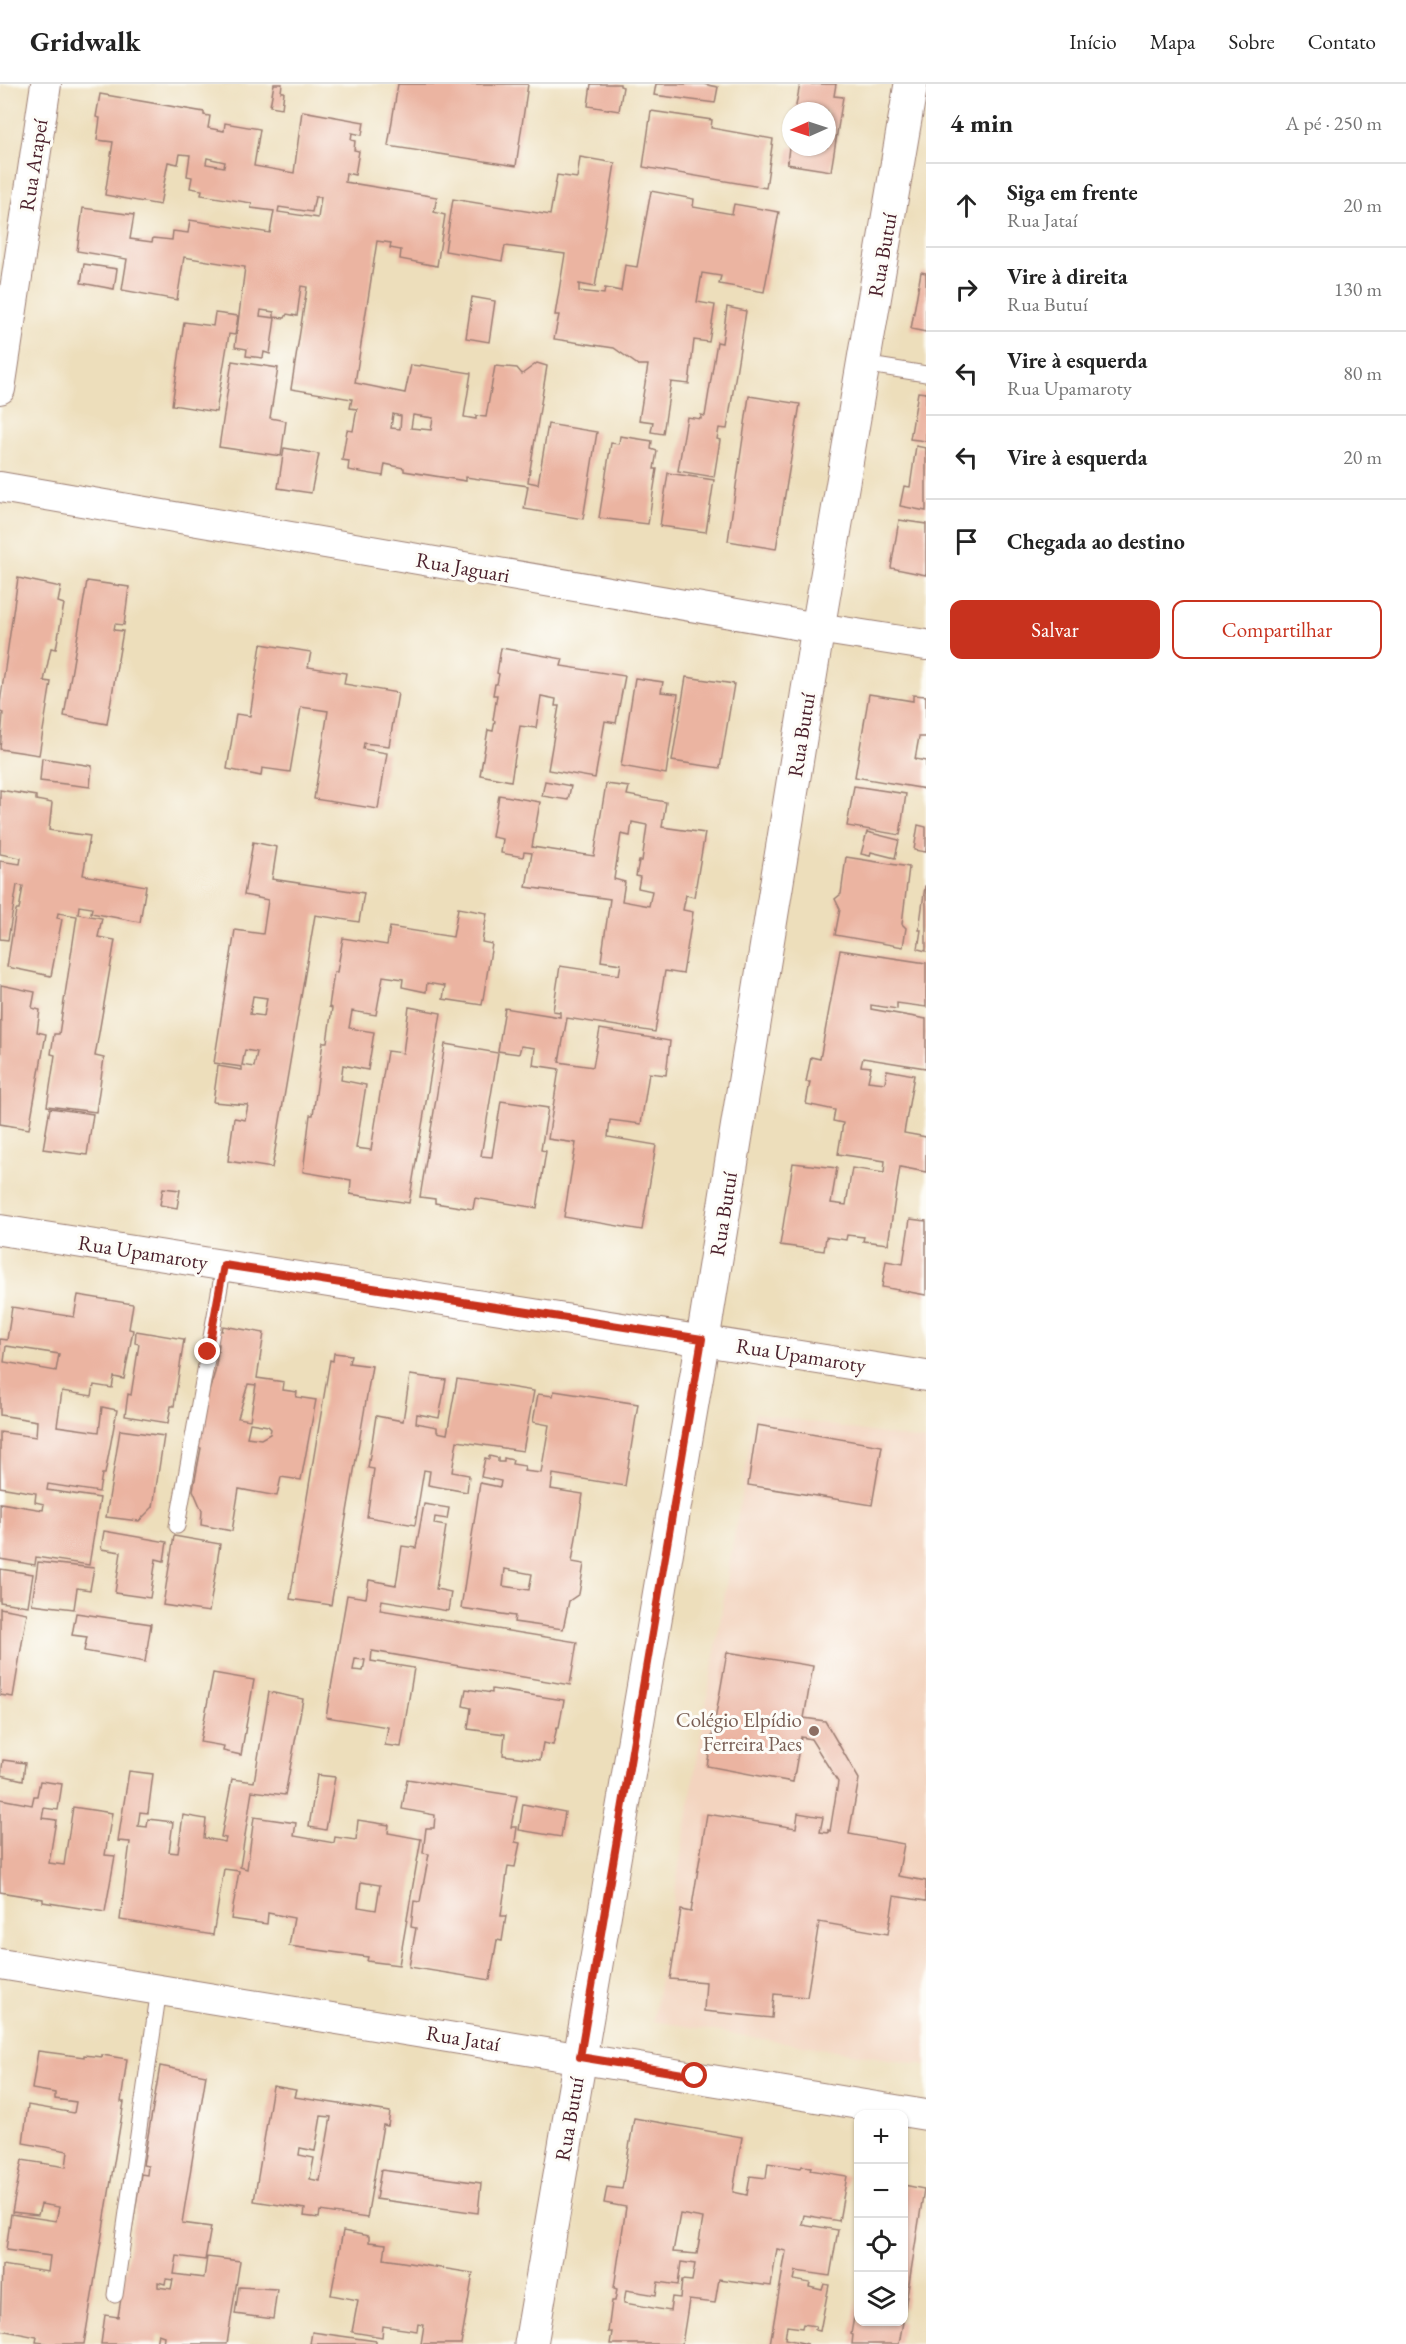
<!DOCTYPE html>
<html lang="pt">
<meta charset="utf-8">
<style>
:root{--surface:#fff;--page:#f6f6f6;--text:#222;--muted:#767676;--line:#e0e0e0;--accent:#c8321e}
body{margin:0;font-family:"EB Garamond",serif;background:var(--page);color:var(--text)}
.controls{position:absolute;right:18px;bottom:18px;display:grid;overflow:hidden;border-radius:12px;box-shadow:0 2px 4px #0004}
.controls button{width:54px;height:54px;display:grid;place-items:center;padding:0;border:0;border-bottom:2px solid var(--line);background:var(--surface);color:var(--text);font:30px sans-serif}
.compass{position:absolute;left:782px;top:18px;width:54px;height:54px;border-radius:50%;background:var(--surface);box-shadow:0 2px 4px #0004;rotate:267deg}
.stop{position:absolute;width:18px;height:18px;margin:-14px;border:4px solid #c8321e;border-radius:50%;background:#fff}
.stop.end{background:#c8321e;border-color:#fff;box-shadow:0 2px 6px #0008}
.list{margin:0;padding:0;list-style:none}
h2{display:flex;justify-content:space-between;align-items:center;height:78px;margin:0;padding:0 24px;font-size:26px}
h2 small{font-size:20px;font-weight:400;color:var(--muted)}
.list li{display:grid;grid-template-columns:39px 1fr auto;gap:18px;align-items:center;box-sizing:border-box;height:84px;padding:0 24px;border-top:2px solid var(--line)}
.list b{display:block;font-size:22px;white-space:nowrap}
.list p{margin:0;font-size:20px;white-space:nowrap;color:var(--muted)}
.list em{font-size:20px;font-style:normal;color:var(--muted)}
.actions{display:flex;gap:12px;padding:18px 24px}
.actions a{flex:1;padding:14px 0;border:2px solid var(--accent);border-radius:12px;text-align:center;font-size:21px;color:var(--accent)}
.actions .main{background:var(--accent);color:#fff}
.icon{flex:none;width:33px;height:33px;fill:none;stroke:currentColor;stroke-width:2;stroke-linecap:round;stroke-linejoin:round}
.map{position:relative;flex:none;width:926px;height:2260px;overflow:hidden}
header{display:flex;align-items:center;gap:36px;box-sizing:border-box;height:84px;padding:0 30px;background:var(--surface);border-bottom:2px solid var(--line)}
header strong{font-size:28px}
nav{display:flex;gap:33px;margin-inline-start:auto;font-size:21px}
main{display:flex}
aside{flex:1;background:var(--surface)}
.map>svg:first-child{display:block}
.built{fill:#f3d4bf}
.building{fill:#ebb4a1;fill-rule:evenodd}
.lines{fill:none;stroke-linecap:round;stroke-linejoin:round}
.lane-casing{stroke:#9c7e73;stroke-width:17}
.street-casing{stroke:#9c7e73;stroke-width:32}
.secondary-casing{stroke:#9c7e73;stroke-width:35}
.lane{stroke:#fff;stroke-width:15}
.street{stroke:#fff;stroke-width:30}
.secondary{stroke:#fff;stroke-width:33}
.route{stroke:#c8321e;stroke-width:8}
.education-dot{fill:#8d6e63;stroke:#fdfcf7;stroke-width:2}
.labels{text-anchor:middle;dominant-baseline:central;stroke-width:6;stroke-linejoin:round;paint-order:stroke}
.street-label{font-size:21px;fill:#4a1f2b;stroke:#fdfcf7}
.education-label{font-size:21px;fill:#785e54;stroke:#fdfcf7;text-anchor:end}
</style>
<header>
<strong>Gridwalk</strong>
<nav><a>Início</a><a>Mapa</a><a>Sobre</a><a>Contato</a></nav>
</header>
<main>
<div class="map">
<svg width="926" height="2260" viewBox="0 0 926 2260">
<rect width="100%" height="100%" fill="#fdfcf7"/>
<filter id="ink" filterUnits="userSpaceOnUse"><feTurbulence type="fractalNoise" baseFrequency=".0167" numOctaves="2"/><feDisplacementMap in="SourceGraphic" scale="12" xChannelSelector="R" yChannelSelector="G"/><feConvolveMatrix kernelMatrix="1 2 1 2 8 2 1 2 1" color-interpolation-filters="sRGB"/></filter>
<filter id="wash" filterUnits="userSpaceOnUse"><feTurbulence type="fractalNoise" baseFrequency=".008" numOctaves="4" result="noise"/><feDisplacementMap in="SourceGraphic" scale="24" xChannelSelector="R" yChannelSelector="G"/><feGaussianBlur stdDeviation="1.35" result="paint"/><feColorMatrix in="noise" values="0 0 0 0 0 0 0 0 0 0 0 0 0 0 0 0 0 1.4 0 .05"/><feComposite in="paint" operator="in"/></filter>
<g filter="url(#wash)">
<rect width="100%" height="100%" fill="#eddebb"/>
<path class="built" d="M 755,1329 L 926,1357 L 926,1981 L 653,1937 Z"/>
<g id="blocks">
<g class="building">
<path d="M 274,0 L 282,0 L 281,8 L 284,8 L 282,24 L 270,22 Z"/>
<path d="M 398,0 L 528,0 L 516,82 L 388,62 Z"/>
<path d="M 591,0 L 620,0 L 620,2 L 623,3 L 619,27 L 588,22 Z"/>
<path d="M 656,0 L 703,0 L 718,3 L 715,19 L 654,11 Z"/>
<path d="M 800,0 L 836,0 L 834,12 L 843,13 L 831,87 L 787,80 L 789,63 L 827,63 L 827,27 L 795,27 Z"/>
<path d="M 100,10 L 204,28 L 204,31 L 210,32 L 208,44 L 224,47 L 225,39 L 260,45 L 254,82 L 294,89 L 302,27 L 364,38 L 362,51 L 352,49 L 351,56 L 355,57 L 354,66 L 359,67 L 355,91 L 346,89 L 345,98 L 437,113 L 434,128 L 445,131 L 437,182 L 400,175 L 401,166 L 390,164 L 391,159 L 377,157 L 355,299 L 405,309 L 411,281 L 420,282 L 421,281 L 471,289 L 464,333 L 476,335 L 476,332 L 486,333 L 495,282 L 517,284 L 522,290 L 537,279 L 547,282 L 528,398 L 538,400 L 548,340 L 597,348 L 583,435 L 524,425 L 528,402 L 466,393 L 466,397 L 404,387 L 404,384 L 385,380 L 383,392 L 348,386 L 349,377 L 342,376 L 347,346 L 353,347 L 357,325 L 350,324 L 352,315 L 291,305 L 307,203 L 301,202 L 297,232 L 287,230 L 285,234 L 274,233 L 274,228 L 261,226 L 260,232 L 275,234 L 270,270 L 264,268 L 263,274 L 246,272 L 247,265 L 235,263 L 245,183 L 184,173 L 177,216 L 122,206 L 127,175 L 77,167 L 83,124 L 134,131 L 130,155 L 152,158 L 153,154 L 172,156 L 173,147 L 188,149 L 190,136 L 270,149 L 274,127 L 251,124 L 252,119 L 201,111 L 202,106 L 190,104 L 192,93 L 187,92 L 190,71 L 180,70 L 178,80 L 168,78 L 160,121 L 105,111 L 113,58 L 97,56 L 100,34 L 96,33 ZM 207,74 L 225,78 L 224,83 L 206,80 ZM 315,113 L 321,113 L 318,134 L 278,128 L 279,123 L 312,128 ZM 393,330 L 401,332 L 400,345 L 391,344 ZM 413,331 L 433,334 L 431,346 L 411,344 Z"/>
<path d="M 651,27 L 712,36 L 711,44 L 773,55 L 766,104 L 643,83 Z"/>
<path d="M 580,73 L 615,79 L 595,203 L 579,200 L 579,207 L 604,210 L 605,204 L 621,207 L 625,181 L 637,183 L 651,107 L 694,115 L 693,123 L 732,130 L 734,120 L 779,128 L 764,208 L 719,200 L 721,192 L 702,189 L 697,218 L 715,221 L 709,258 L 694,256 L 689,300 L 671,298 L 663,350 L 651,348 L 653,338 L 639,336 L 648,281 L 638,281 L 614,264 L 554,255 L 559,231 L 555,231 L 565,170 L 505,162 L 502,177 L 445,167 L 453,115 L 550,131 L 557,91 L 577,94 Z"/>
<path d="M 84,180 L 117,185 L 114,205 L 81,199 Z"/>
<path d="M 921,188 L 926,189 L 926,248 L 911,245 Z"/>
<path d="M 472,213 L 495,217 L 489,258 L 466,254 Z"/>
<path d="M 727,223 L 746,227 L 727,345 L 719,344 L 717,355 L 720,356 L 714,393 L 678,387 L 687,333 L 701,335 L 701,331 L 705,332 L 717,258 L 722,259 Z"/>
<path d="M 215,229 L 238,232 L 235,251 L 229,250 L 216,328 L 172,321 L 184,238 L 213,242 Z"/>
<path d="M 232,277 L 278,284 L 270,334 L 286,337 L 281,372 L 219,363 Z"/>
<path d="M 918,308 L 926,309 L 926,357 L 910,355 Z"/>
<path d="M 749,312 L 800,320 L 776,465 L 728,457 Z"/>
<path d="M 620,352 L 652,357 L 651,365 L 657,367 L 654,385 L 657,385 L 648,440 L 599,434 L 611,359 L 619,360 Z"/>
<path d="M 916,362 L 926,364 L 926,427 L 900,422 L 904,402 L 910,403 Z"/>
<path d="M 284,364 L 319,370 L 311,409 L 278,404 Z"/>
<path d="M 668,389 L 714,396 L 706,448 L 660,442 Z"/>
<path d="M 899,436 L 926,440 L 926,491 L 891,484 Z"/>
<path d="M 18,494 L 61,503 L 58,518 L 64,520 L 56,565 L 51,564 L 44,597 L 51,598 L 39,671 L 0,665 L 3,629 L 0,628 L 0,619 Z"/>
<path d="M 87,497 L 129,503 L 124,541 L 115,540 L 114,546 L 123,547 L 107,640 L 64,632 Z"/>
<path d="M 261,560 L 311,568 L 308,583 L 346,589 L 344,600 L 398,609 L 389,662 L 364,659 L 363,665 L 387,669 L 378,725 L 314,715 L 328,627 L 301,623 L 290,688 L 262,684 L 261,692 L 227,685 L 236,630 L 250,632 Z"/>
<path d="M 501,564 L 563,575 L 561,582 L 625,592 L 616,639 L 605,637 L 595,694 L 548,686 L 559,622 L 555,622 L 556,615 L 541,612 L 536,644 L 520,642 L 511,697 L 480,691 L 488,646 L 493,647 L 495,637 L 493,636 L 497,611 L 493,611 L 495,600 L 497,600 L 499,590 L 497,589 Z"/>
<path d="M 686,593 L 734,600 L 720,684 L 672,677 Z"/>
<path d="M 635,594 L 663,598 L 661,608 L 678,610 L 666,690 L 621,682 Z"/>
<path d="M 869,610 L 913,617 L 913,611 L 926,612 L 926,653 L 919,653 L 915,675 L 926,677 L 926,705 L 855,693 Z"/>
<path d="M 42,674 L 92,682 L 90,703 L 40,697 Z"/>
<path d="M 545,697 L 571,702 L 568,716 L 542,712 Z"/>
<path d="M 606,700 L 629,703 L 627,711 L 666,718 L 662,743 L 705,749 L 694,813 L 686,811 L 683,826 L 693,828 L 683,890 L 665,887 L 655,948 L 567,934 L 559,978 L 593,983 L 600,945 L 670,957 L 666,991 L 649,989 L 641,1040 L 610,1036 L 608,1053 L 656,1061 L 642,1146 L 564,1133 L 576,1059 L 548,1055 L 559,985 L 533,981 L 535,964 L 521,962 L 519,970 L 498,967 L 505,924 L 560,933 L 560,928 L 553,927 L 560,882 L 619,891 L 621,880 L 601,877 L 610,815 L 526,803 L 532,769 L 524,768 L 523,773 L 501,769 L 503,755 L 492,753 L 499,711 L 540,718 L 532,763 L 594,772 ZM 632,738 L 647,741 L 642,777 L 639,777 L 636,792 L 640,793 L 638,804 L 652,807 L 649,822 L 622,817 L 625,798 L 614,795 L 621,750 L 630,752 Z"/>
<path d="M 854,702 L 906,710 L 900,751 L 847,742 Z"/>
<path d="M 0,706 L 36,712 L 36,716 L 52,719 L 49,746 L 90,752 L 83,791 L 146,802 L 140,838 L 91,829 L 92,824 L 79,822 L 78,830 L 102,834 L 98,853 L 115,856 L 95,972 L 104,974 L 96,1028 L 47,1022 L 55,971 L 51,970 L 54,950 L 59,950 L 77,832 L 58,829 L 57,834 L 62,835 L 51,892 L 7,883 L 16,826 L 19,826 L 23,802 L 17,801 L 8,856 L 0,855 L 0,777 L 20,780 L 21,774 L 0,770 Z"/>
<path d="M 918,741 L 926,743 L 926,768 L 914,766 Z"/>
<path d="M 867,748 L 899,756 L 895,774 L 871,768 L 870,772 L 861,770 Z"/>
<path d="M 253,758 L 277,763 L 272,795 L 364,809 L 359,838 L 315,831 L 272,1084 L 228,1077 L 234,1034 L 245,1036 L 248,1021 L 213,1018 L 218,982 L 242,986 L 242,983 L 214,979 L 235,846 L 263,850 L 268,816 L 244,811 ZM 253,912 L 267,914 L 264,932 L 250,930 ZM 245,966 L 257,968 L 254,983 L 242,981 Z"/>
<path d="M 846,773 L 909,783 L 902,840 L 906,844 L 903,863 L 835,851 L 840,825 L 835,815 L 841,810 Z"/>
<path d="M 925,802 L 926,802 L 926,867 L 918,865 L 921,846 L 919,846 Z"/>
<path d="M 458,824 L 487,829 L 482,858 L 492,860 L 482,921 L 443,915 L 445,902 L 427,899 L 426,908 L 402,903 L 403,895 L 383,892 L 376,931 L 352,927 L 349,944 L 374,948 L 368,986 L 343,981 L 341,996 L 366,1001 L 356,1064 L 371,1066 L 387,967 L 403,969 L 409,923 L 441,929 L 409,1119 L 350,1110 L 351,1096 L 303,1088 L 310,1031 L 313,1031 L 323,958 L 327,958 L 332,924 L 329,923 L 334,888 L 337,888 L 343,854 L 387,861 L 390,843 L 453,853 Z"/>
<path d="M 840,866 L 926,879 L 926,923 L 897,919 L 897,925 L 871,921 L 871,925 L 926,935 L 926,984 L 863,974 L 861,982 L 871,983 L 868,997 L 885,999 L 887,986 L 914,991 L 904,1049 L 926,1053 L 926,1088 L 900,1083 L 888,1160 L 863,1157 L 864,1153 L 847,1151 L 846,1156 L 826,1153 L 824,1167 L 780,1161 L 793,1079 L 837,1084 L 831,1119 L 846,1121 L 852,1084 L 884,1089 L 885,1077 L 838,1070 L 843,1039 L 833,1037 L 835,1026 L 806,1020 L 810,998 L 806,998 L 811,973 L 820,975 Z"/>
<path d="M 1,901 L 35,908 L 32,924 L 40,926 L 37,948 L 46,950 L 29,1045 L 0,1040 Z"/>
<path d="M 445,960 L 498,969 L 481,1072 L 492,1073 L 501,1017 L 548,1024 L 541,1066 L 546,1067 L 537,1124 L 475,1114 L 473,1125 L 435,1119 L 435,1115 L 420,1113 Z"/>
<path d="M 50,1024 L 93,1030 L 87,1071 L 43,1065 Z"/>
<path d="M 163,1104 L 180,1106 L 177,1124 L 160,1121 Z"/>
<path d="M 910,1135 L 926,1137 L 926,1211 L 882,1203 L 886,1177 L 903,1180 Z"/>
<path d="M 78,1211 L 133,1220 L 129,1245 L 133,1246 L 124,1295 L 114,1293 L 112,1304 L 94,1301 L 92,1312 L 62,1307 L 57,1342 L 99,1348 L 102,1323 L 117,1326 L 105,1390 L 102,1390 L 99,1408 L 48,1400 L 47,1406 L 100,1414 L 89,1481 L 36,1473 L 35,1481 L 0,1475 L 0,1419 L 43,1426 L 44,1420 L 35,1418 L 36,1409 L 0,1403 L 0,1348 L 36,1353 L 37,1337 L 0,1331 L 0,1255 L 7,1256 L 12,1223 L 74,1233 ZM 6,1262 L 59,1270 L 56,1287 L 4,1278 Z"/>
<path d="M 223,1242 L 264,1249 L 257,1294 L 284,1298 L 283,1306 L 297,1308 L 296,1313 L 316,1316 L 301,1396 L 281,1393 L 277,1412 L 239,1405 L 232,1447 L 201,1441 L 202,1427 L 193,1406 L 201,1364 L 196,1363 L 202,1330 L 215,1288 L 219,1260 L 213,1259 L 216,1245 L 222,1247 ZM 248,1300 L 256,1301 L 250,1336 L 238,1334 ZM 250,1339 L 268,1342 L 271,1345 L 270,1350 L 261,1355 L 247,1353 Z"/>
<path d="M 136,1247 L 184,1255 L 174,1322 L 171,1322 L 168,1339 L 125,1332 L 128,1310 L 131,1311 L 139,1260 L 135,1259 Z"/>
<path d="M 334,1269 L 351,1271 L 349,1279 L 372,1282 L 331,1521 L 290,1515 L 330,1276 L 333,1277 Z"/>
<path d="M 410,1291 L 446,1296 L 439,1334 L 417,1330 L 416,1339 L 437,1343 L 437,1348 L 447,1350 L 457,1295 L 534,1307 L 523,1367 L 457,1357 L 452,1388 L 469,1391 L 467,1408 L 428,1401 L 430,1387 L 424,1386 L 415,1441 L 367,1433 L 374,1385 L 368,1384 L 376,1332 L 403,1337 Z"/>
<path d="M 554,1307 L 638,1320 L 625,1402 L 553,1390 L 551,1405 L 583,1410 L 572,1478 L 584,1480 L 579,1510 L 569,1517 L 563,1545 L 514,1538 L 515,1532 L 461,1524 L 480,1399 L 500,1403 L 501,1397 L 481,1393 L 485,1374 L 489,1375 L 489,1372 L 498,1374 L 498,1378 L 504,1378 L 504,1374 L 513,1376 L 512,1380 L 525,1382 L 524,1387 L 541,1389 L 549,1341 L 533,1338 L 538,1310 L 553,1312 ZM 505,1485 L 532,1490 L 529,1506 L 503,1502 Z"/>
<path d="M 757,1341 L 882,1362 L 872,1421 L 748,1401 Z"/>
<path d="M 120,1346 L 164,1352 L 153,1423 L 139,1437 L 106,1433 Z"/>
<path d="M 424,1420 L 449,1424 L 447,1435 L 435,1433 L 434,1440 L 446,1442 L 436,1505 L 451,1508 L 448,1527 L 382,1516 L 380,1526 L 577,1558 L 570,1601 L 372,1567 L 371,1577 L 414,1584 L 401,1663 L 385,1661 L 388,1643 L 326,1633 L 347,1511 L 366,1514 L 369,1496 L 396,1501 L 402,1462 L 416,1464 ZM 355,1575 L 365,1576 L 363,1587 L 353,1586 Z"/>
<path d="M 104,1447 L 167,1458 L 164,1477 L 156,1475 L 150,1514 L 115,1509 L 121,1468 L 101,1465 Z"/>
<path d="M 174,1452 L 220,1460 L 209,1528 L 163,1521 Z"/>
<path d="M 38,1478 L 94,1484 L 90,1506 L 77,1504 L 74,1525 L 32,1520 Z"/>
<path d="M 0,1485 L 33,1490 L 28,1522 L 0,1518 Z"/>
<path d="M 0,1524 L 27,1529 L 13,1613 L 0,1611 Z"/>
<path d="M 76,1529 L 151,1540 L 145,1578 L 84,1567 L 87,1553 L 72,1551 Z"/>
<path d="M 727,1568 L 813,1582 L 804,1634 L 825,1637 L 859,1695 L 849,1750 L 904,1760 L 898,1792 L 926,1797 L 926,1817 L 894,1812 L 888,1850 L 819,1838 L 807,1913 L 774,1910 L 772,1934 L 704,1927 L 706,1898 L 670,1895 L 681,1826 L 691,1828 L 707,1730 L 796,1744 L 798,1729 L 823,1733 L 820,1748 L 828,1749 L 828,1746 L 830,1747 L 838,1698 L 811,1655 L 801,1653 L 793,1698 L 707,1682 Z"/>
<path d="M 213,1589 L 254,1596 L 241,1671 L 223,1667 L 224,1662 L 200,1658 Z"/>
<path d="M 466,1605 L 492,1609 L 492,1605 L 564,1616 L 559,1643 L 557,1643 L 553,1661 L 543,1659 L 540,1676 L 503,1671 L 505,1650 L 468,1645 L 471,1624 L 463,1622 Z"/>
<path d="M 269,1608 L 303,1615 L 285,1711 L 252,1707 L 240,1783 L 247,1785 L 254,1733 L 296,1739 L 294,1752 L 334,1759 L 335,1753 L 356,1756 L 358,1736 L 389,1741 L 388,1749 L 421,1755 L 399,1881 L 367,1877 L 368,1873 L 289,1862 L 294,1834 L 268,1829 L 267,1840 L 231,1835 L 239,1787 L 224,1785 L 213,1851 L 120,1836 L 130,1758 L 118,1757 L 129,1687 L 153,1690 L 148,1729 L 140,1728 L 138,1742 L 147,1743 L 148,1735 L 173,1738 L 169,1768 L 178,1769 L 183,1731 L 206,1735 L 204,1754 L 225,1758 L 226,1754 L 221,1753 L 232,1695 L 254,1698 ZM 361,1798 L 380,1801 L 376,1826 L 358,1823 Z"/>
<path d="M 3,1676 L 25,1679 L 23,1696 L 1,1691 Z"/>
<path d="M 317,1691 L 335,1693 L 326,1746 L 309,1743 Z"/>
<path d="M 407,1695 L 517,1712 L 511,1743 L 517,1743 L 515,1758 L 520,1759 L 515,1783 L 508,1782 L 501,1832 L 506,1832 L 502,1857 L 497,1856 L 490,1896 L 409,1883 L 416,1844 L 411,1843 L 414,1817 L 420,1818 L 429,1770 L 423,1769 L 426,1744 L 434,1744 L 435,1731 L 402,1725 Z"/>
<path d="M 40,1697 L 62,1700 L 58,1726 L 44,1724 L 42,1734 L 56,1736 L 49,1779 L 64,1781 L 73,1723 L 112,1729 L 105,1771 L 115,1772 L 105,1828 L 43,1818 L 43,1815 L 0,1808 L 0,1715 L 32,1721 L 34,1712 L 37,1712 Z"/>
<path d="M 523,1720 L 565,1728 L 561,1753 L 519,1746 Z"/>
<path d="M 38,1967 L 84,1973 L 84,1971 L 102,1973 L 102,1971 L 127,1975 L 121,2018 L 124,2018 L 84,2260 L 50,2260 L 36,2258 L 37,2253 L 0,2246 L 2,2181 L 48,2188 L 50,2172 L 6,2166 L 11,2130 L 56,2137 L 59,2123 L 41,2120 L 38,2131 L 12,2128 L 22,2076 L 66,2083 L 68,2067 L 23,2059 L 28,2021 L 74,2029 L 76,2018 L 55,2015 L 55,2009 L 32,2005 Z"/>
<path d="M 160,1982 L 206,1991 L 182,2139 L 211,2143 L 205,2176 L 177,2172 L 174,2190 L 204,2194 L 207,2173 L 240,2177 L 227,2260 L 163,2260 L 164,2252 L 158,2250 L 156,2260 L 101,2260 L 105,2231 L 118,2233 L 141,2090 L 147,2091 L 148,2082 L 143,2081 ZM 166,2195 L 173,2196 L 171,2205 L 158,2203 L 158,2198 L 165,2200 Z"/>
<path d="M 273,2002 L 296,2006 L 294,2013 L 390,2028 L 388,2042 L 383,2041 L 367,2134 L 320,2127 L 319,2134 L 304,2132 L 305,2125 L 254,2117 ZM 321,2032 L 331,2033 L 320,2097 L 310,2095 L 314,2074 L 299,2071 L 300,2064 L 315,2067 Z"/>
<path d="M 634,2034 L 742,2053 L 733,2108 L 747,2111 L 750,2092 L 766,2094 L 768,2079 L 801,2084 L 802,2082 L 811,2083 L 810,2086 L 847,2092 L 839,2137 L 804,2131 L 802,2140 L 838,2146 L 830,2192 L 796,2187 L 794,2196 L 810,2199 L 809,2203 L 822,2206 L 824,2200 L 829,2201 L 820,2247 L 815,2246 L 816,2242 L 803,2240 L 802,2244 L 787,2242 L 785,2255 L 808,2260 L 770,2260 L 786,2167 L 777,2165 L 771,2202 L 719,2195 L 715,2219 L 689,2216 L 682,2260 L 610,2260 L 612,2248 L 608,2248 L 612,2217 L 615,2217 L 617,2205 L 614,2204 L 626,2123 L 604,2119 L 607,2103 L 622,2105 ZM 680,2130 L 703,2134 L 697,2170 L 673,2168 ZM 681,2178 L 695,2180 L 692,2197 L 682,2196 L 680,2214 L 672,2213 L 670,2227 L 624,2219 L 626,2206 L 656,2211 L 658,2198 L 678,2201 Z"/>
<path d="M 381,2086 L 481,2099 L 478,2129 L 376,2115 Z"/>
<path d="M 904,2101 L 924,2105 L 905,2225 L 904,2224 Z"/>
<path d="M 343,2147 L 369,2152 L 369,2158 L 386,2160 L 384,2175 L 473,2189 L 461,2260 L 421,2260 L 424,2241 L 418,2240 L 417,2247 L 383,2242 L 382,2253 L 352,2248 L 358,2216 L 331,2211 Z"/>
<path d="M 239,2203 L 277,2205 L 273,2235 L 235,2230 Z"/>
<path d="M 857,2215 L 858,2238 L 903,2238 L 899,2260 L 852,2260 L 853,2251 L 851,2250 Z"/>
<path d="M 312,2248 L 376,2257 L 376,2260 L 310,2260 Z"/>
</g>
</g>
</g>
<g filter="url(#ink)">
<use href="#blocks" fill-opacity="0" stroke="#9c7e73" stroke-width="1.5"/>
<g class="lines">
<defs>
<g id="lane">
<path d="M 863,280 L 926,290"/>
<path d="M 177,1442 L 224,1181"/>
<path d="M 115,2211 L 159,1905"/>
</g>
<g id="street">
<path d="M 0,305 L 46,0"/>
<path d="M 0,403 L 818,544 L 926,561"/>
<path d="M 0,1146 L 926,1292"/>
<path d="M 0,1880 L 926,2031"/>
</g>
<path id="secondary" d="M 531,2260 L 703,1255 L 818,544 L 911,0"/>
</defs>
<use href="#lane" class="lane-casing"/>
<use href="#street" class="street-casing"/>
<use href="#secondary" class="secondary-casing"/>
<use href="#lane" class="lane"/>
<use href="#street" class="street"/>
<use href="#secondary" class="secondary"/>
</g>
</g>
<g class="lines" filter="url(#ink)">
<path class="route" d="M 208,1268 L 224,1181 L 702,1255 L 580,1973 L 695,1992"/>
</g>
<circle class="education-dot" cx="814" cy="1647" r="6"/>
<g class="labels">
<g class="street-label">
<text transform="translate(33 81) rotate(-81)">Rua Arapeí</text>
<text transform="translate(882 171) rotate(-80)">Rua Butuí</text>
<text transform="translate(463 483) rotate(10)">Rua Jaguari</text>
<text transform="translate(801 651) rotate(-81)">Rua Butuí</text>
<text transform="translate(723 1130) rotate(-81)">Rua Butuí</text>
<text transform="translate(143 1168) rotate(9)">Rua Upamaroty</text>
<text transform="translate(801 1271) rotate(9)">Rua Upamaroty</text>
<text transform="translate(463 1954) rotate(9)">Rua Jataí</text>
<text transform="translate(569 2035) rotate(-80)">Rua Butuí</text>
</g>
<g class="education-label">
<text x="802" y="1635">Colégio Elpídio<tspan x="802" dy="24">Ferreira Paes</tspan></text>
</g>
</g>
</svg>
<div class="controls">
<button>+</button>
<button>−</button>
<button><svg class="icon" aria-label="locate" viewBox="0 0 24 24"><circle cx="12" cy="12" r="6"/><path d="M12 2v4M12 18v4M2 12h4M18 12h4"/></svg></button>
<button><svg class="icon" aria-label="layers" viewBox="0 0 24 24"><path d="M12 4l9 5-9 5-9-5zM3 14l9 5 9-5"/></svg></button>
</div>
<svg class="compass" viewBox="-18 -18 36 36"><path d="M0-13l5 13h-10z" fill="#e53935"/><path d="M0 13l5-13h-10z" fill="#767676"/></svg>
<div class="stop" style="left:695px;top:1992px"></div>
<div class="stop end" style="left:208px;top:1268px"></div>
</div>
<aside>
<h2>4 min<small>A pé · 250 m</small></h2>
<ul class="list">
<li><svg class="icon" aria-label="ahead" viewBox="0 0 24 24"><path d="M12 20V5M6 11l6-6 6 6"/></svg><div><b>Siga em frente</b><p>Rua Jataí</p></div><em>20 m</em></li>
<li><svg class="icon" aria-label="right" viewBox="0 0 24 24"><path d="M7 20v-9h11M14 6l5 5-5 5"/></svg><div><b>Vire à direita</b><p>Rua Butuí</p></div><em>130 m</em></li>
<li><svg class="icon" aria-label="left" viewBox="0 0 24 24"><path d="M17 20v-9H6M10 6l-5 5 5 5"/></svg><div><b>Vire à esquerda</b><p>Rua Upamaroty</p></div><em>80 m</em></li>
<li><svg class="icon" aria-label="left" viewBox="0 0 24 24"><path d="M17 20v-9H6M10 6l-5 5 5 5"/></svg><div><b>Vire à esquerda</b></div><em>20 m</em></li>
<li><svg class="icon" aria-label="arrive" viewBox="0 0 24 24"><path d="M6 21V4h12l-3 4 3 4H6"/></svg><div><b>Chegada ao destino</b></div></li>
</ul>
<div class="actions"><a class="main">Salvar</a><a>Compartilhar</a></div>
</aside>
</main>
